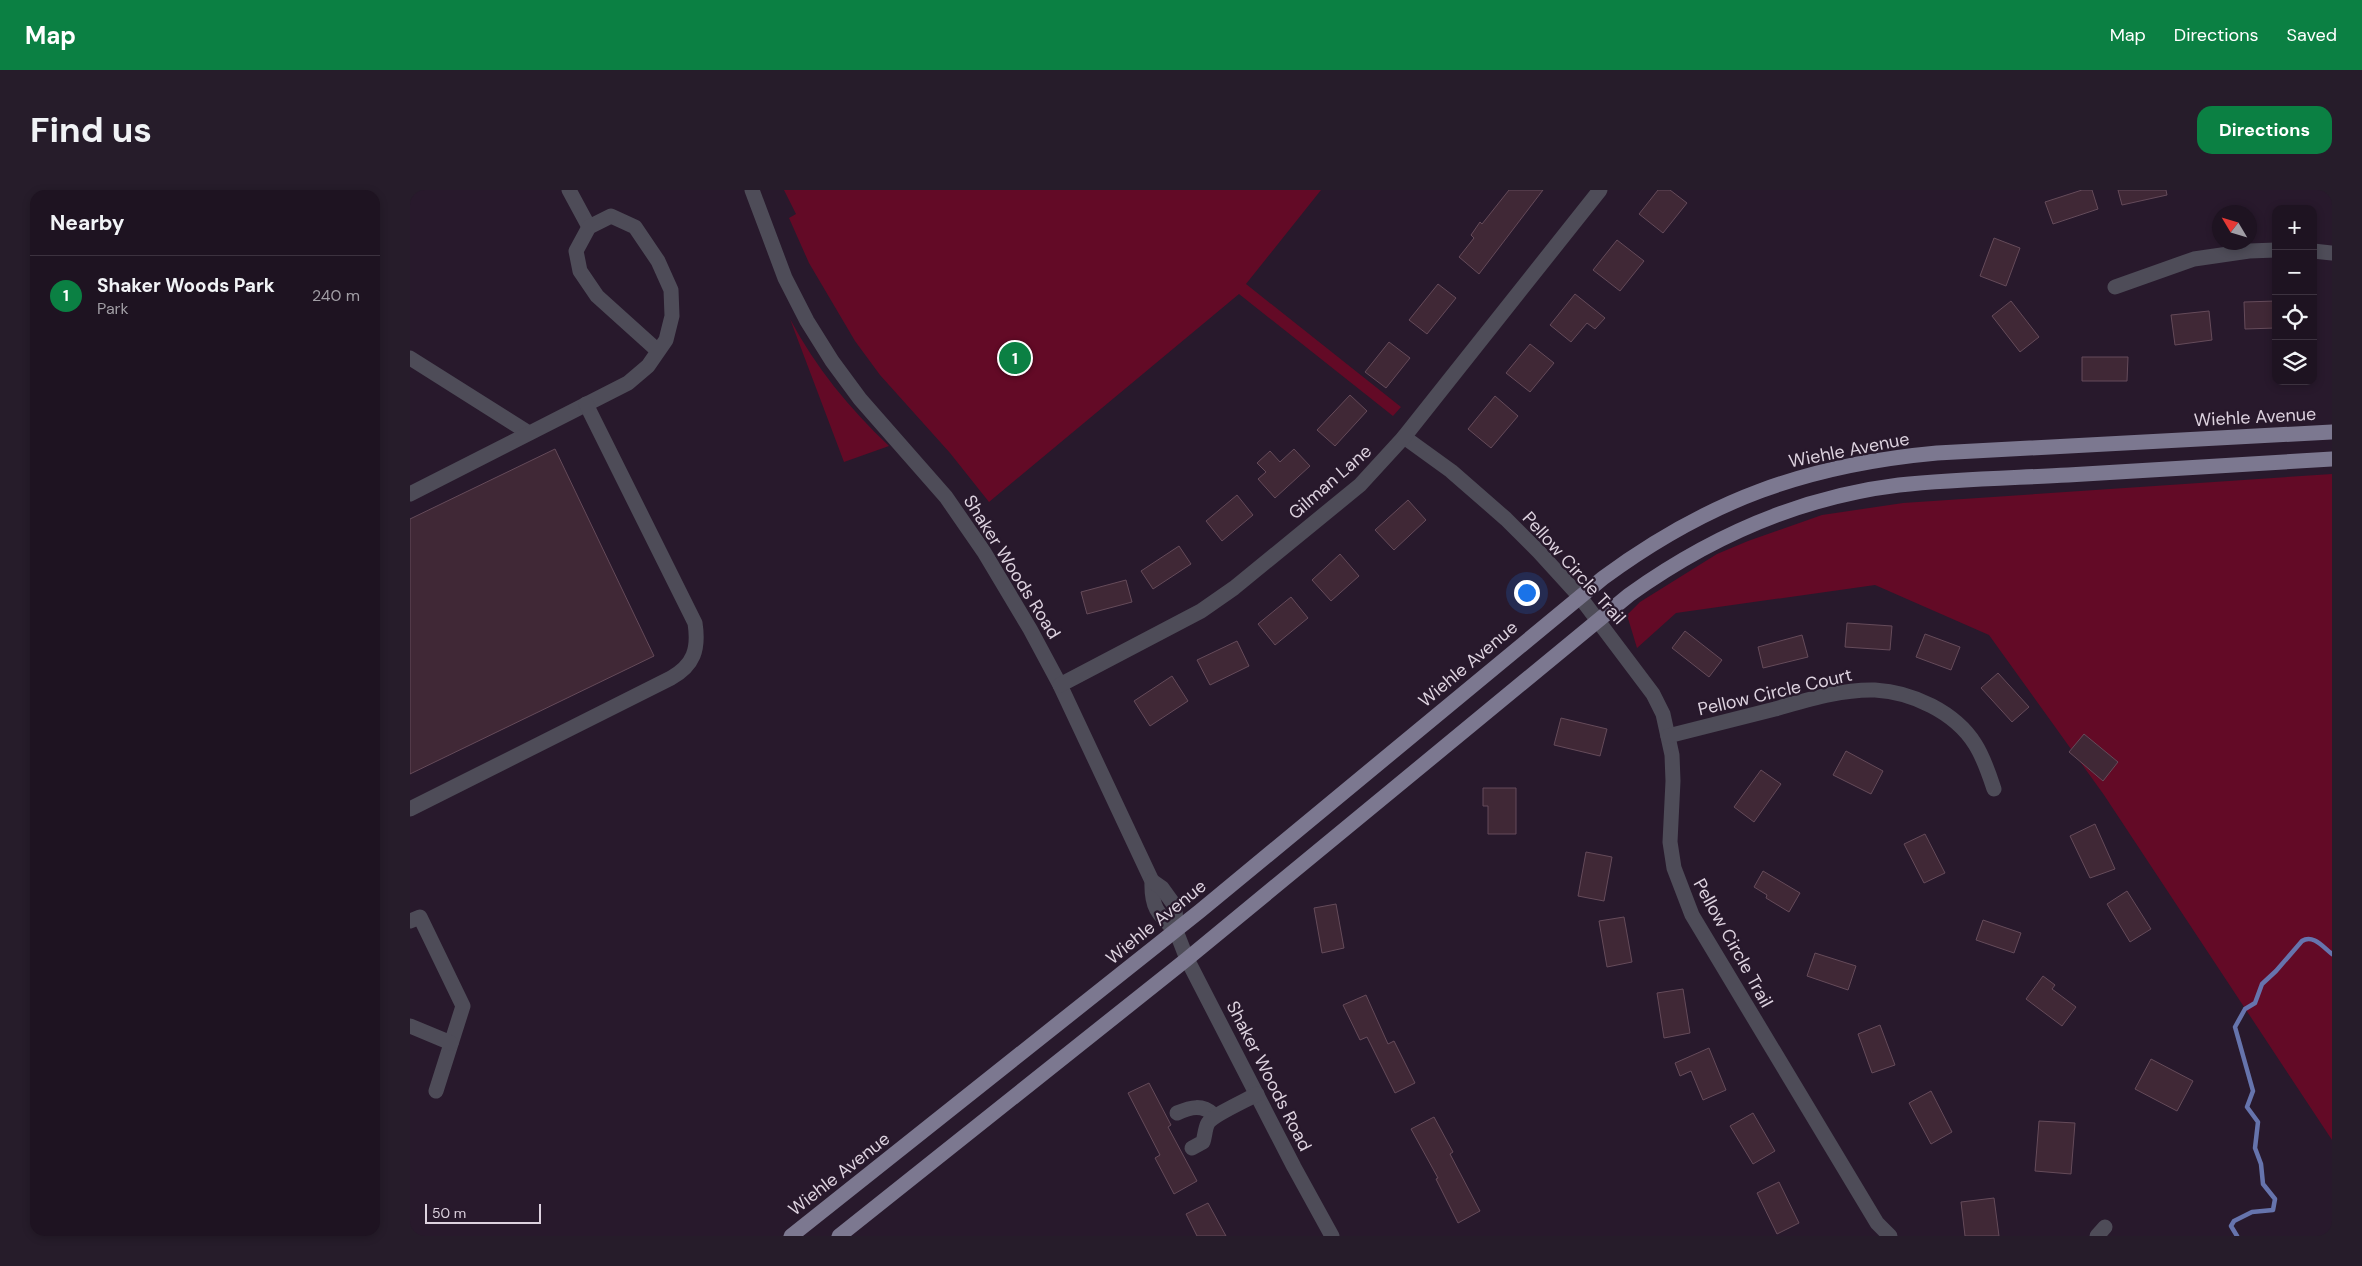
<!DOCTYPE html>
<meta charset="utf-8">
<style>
:root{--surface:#1e1321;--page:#261c2a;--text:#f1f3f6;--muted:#a19ea5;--line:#3c323f;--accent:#0b8043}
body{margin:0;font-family:"DM Sans",sans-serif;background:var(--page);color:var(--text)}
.controls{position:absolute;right:15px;top:15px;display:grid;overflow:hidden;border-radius:10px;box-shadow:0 2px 8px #0003}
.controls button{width:45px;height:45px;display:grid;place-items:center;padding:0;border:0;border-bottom:1px solid var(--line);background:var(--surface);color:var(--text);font:25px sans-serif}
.compass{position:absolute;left:1802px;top:15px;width:45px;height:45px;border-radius:50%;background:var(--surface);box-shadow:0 2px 8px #0003;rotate:308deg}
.scale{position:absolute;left:15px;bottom:12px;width:116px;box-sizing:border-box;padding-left:5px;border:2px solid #ddd2df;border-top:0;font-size:14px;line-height:18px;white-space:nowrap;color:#ddd2df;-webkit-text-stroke:4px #28192c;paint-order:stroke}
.you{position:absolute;left:1116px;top:402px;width:18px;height:18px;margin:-12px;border:4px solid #fff;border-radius:50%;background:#1a73e8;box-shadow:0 0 0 8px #1a73e833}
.badge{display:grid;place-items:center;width:32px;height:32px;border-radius:50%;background:var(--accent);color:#fff;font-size:16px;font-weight:700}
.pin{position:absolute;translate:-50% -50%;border:2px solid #fff;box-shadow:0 1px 5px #0006}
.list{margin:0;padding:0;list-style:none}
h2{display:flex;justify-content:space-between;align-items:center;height:65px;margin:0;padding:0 20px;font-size:21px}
h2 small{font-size:16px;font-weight:400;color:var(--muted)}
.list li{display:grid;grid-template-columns:32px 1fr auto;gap:15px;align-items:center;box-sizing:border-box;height:80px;padding:0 20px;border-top:1px solid var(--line)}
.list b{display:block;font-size:19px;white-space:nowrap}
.list p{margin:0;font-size:16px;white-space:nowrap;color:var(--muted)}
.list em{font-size:16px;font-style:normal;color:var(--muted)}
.icon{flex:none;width:28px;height:28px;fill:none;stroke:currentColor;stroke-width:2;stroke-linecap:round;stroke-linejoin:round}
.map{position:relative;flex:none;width:1922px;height:1046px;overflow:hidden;border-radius:15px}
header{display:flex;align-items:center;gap:30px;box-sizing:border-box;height:70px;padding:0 25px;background:var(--accent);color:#fff}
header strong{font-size:24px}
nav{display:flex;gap:28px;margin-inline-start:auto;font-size:18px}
.intro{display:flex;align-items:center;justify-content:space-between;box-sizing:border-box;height:120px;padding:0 30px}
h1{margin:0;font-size:35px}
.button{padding:12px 22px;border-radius:15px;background:var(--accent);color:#fff;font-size:18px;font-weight:700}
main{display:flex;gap:30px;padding:0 30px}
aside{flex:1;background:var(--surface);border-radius:15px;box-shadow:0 2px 8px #0003}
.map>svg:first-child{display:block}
.green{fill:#630a26}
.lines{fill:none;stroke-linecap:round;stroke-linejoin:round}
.stream{stroke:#6674ad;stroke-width:4.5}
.building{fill:#402836;stroke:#654b5a}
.minor{stroke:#4e4c58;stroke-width:15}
.major{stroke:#7c7890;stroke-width:15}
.labels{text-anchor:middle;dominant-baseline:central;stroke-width:4.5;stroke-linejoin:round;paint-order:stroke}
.street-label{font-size:18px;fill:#ddd2df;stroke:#28192c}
</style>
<header>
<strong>Map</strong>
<nav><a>Map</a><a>Directions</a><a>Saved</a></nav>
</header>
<div class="intro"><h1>Find us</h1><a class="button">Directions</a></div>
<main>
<aside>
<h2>Nearby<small></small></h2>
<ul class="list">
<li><span class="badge">1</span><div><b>Shaker Woods Park</b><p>Park</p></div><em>240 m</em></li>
</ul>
</aside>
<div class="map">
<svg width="1922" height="1046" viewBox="0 0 1922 1046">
<rect width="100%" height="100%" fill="#28192c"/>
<g class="green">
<path d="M 374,0 L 911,0 L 836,94 L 991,217 L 983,226 L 829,104 L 579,312 L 540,263 L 470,185 L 445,151 L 399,73 L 379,28 L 386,24 Z"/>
<path d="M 380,129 C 406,178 439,218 479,256 L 434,272 Z"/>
<path d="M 1922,284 L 1922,950 L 1694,605 L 1579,445 L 1465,395 L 1266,423 L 1227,458 L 1217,425 L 1230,412 L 1307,364 L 1338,351 L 1412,325 L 1493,313 Z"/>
</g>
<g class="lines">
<path class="stream" d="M 1827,1046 L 1821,1036 L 1824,1031 L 1842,1022 L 1863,1020 L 1865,1009 L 1853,994 L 1851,974 L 1845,958 L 1848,932 L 1837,917 L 1843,901 L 1825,837 L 1835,819 L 1845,813 L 1852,794 L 1866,781 L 1892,751 C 1903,744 1913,757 1922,764"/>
</g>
<g class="building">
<path d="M 1099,0 L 1133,0 L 1069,84 L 1049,67 L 1064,48 L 1061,45 L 1070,32 L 1072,34 Z"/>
<path d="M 1248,0 L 1260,0 L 1277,13 L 1253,43 L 1229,24 Z"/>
<path d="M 1672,0 L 1682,0 L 1688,19 L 1643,34 L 1635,12 Z"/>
<path d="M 1708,0 L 1756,0 L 1757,5 L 1712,15 Z"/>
<path d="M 1584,48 L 1610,58 L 1596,96 L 1570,86 Z"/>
<path d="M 1207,50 L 1234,71 L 1210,101 L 1183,80 Z"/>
<path d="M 1028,94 L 1046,108 L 1017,144 L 999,130 Z"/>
<path d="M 1165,104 L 1195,128 L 1185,139 L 1177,133 L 1161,152 L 1140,135 Z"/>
<path d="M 1601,111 L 1629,147 L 1610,162 L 1582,126 Z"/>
<path d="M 1866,111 L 1866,138 L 1835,139 L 1834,112 Z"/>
<path d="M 1799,121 L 1802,150 L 1765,155 L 1761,125 Z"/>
<path d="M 979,152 L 1000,168 L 976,198 L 955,182 Z"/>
<path d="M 1120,154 L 1144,173 L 1120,202 L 1096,183 Z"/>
<path d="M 1672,167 L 1718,167 L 1717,191 L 1672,191 Z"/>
<path d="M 940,205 L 957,221 L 925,256 L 907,240 Z"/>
<path d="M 1085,206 L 1108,226 L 1081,258 L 1058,239 Z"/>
<path d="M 145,259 L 244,466 L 0,584 L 0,329 Z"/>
<path d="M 884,259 L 900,276 L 865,308 L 848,289 L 856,282 L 847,273 L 860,261 L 870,272 Z"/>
<path d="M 827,305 L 843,325 L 812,351 L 796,331 Z"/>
<path d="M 998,310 L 1016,330 L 984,360 L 965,340 Z"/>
<path d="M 769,356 L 781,374 L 743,399 L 731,381 Z"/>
<path d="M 930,364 L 949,386 L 921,411 L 902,390 Z"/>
<path d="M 716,390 L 722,412 L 677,424 L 671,402 Z"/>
<path d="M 881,407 L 898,428 L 865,455 L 848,434 Z"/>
<path d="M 1437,433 L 1482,436 L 1480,460 L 1435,457 Z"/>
<path d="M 1275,441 L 1312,470 L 1299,487 L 1262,458 Z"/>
<path d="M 1515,444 L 1550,457 L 1541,480 L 1506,467 Z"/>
<path d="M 1392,445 L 1398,467 L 1353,478 L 1348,457 Z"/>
<path d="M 827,451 L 839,476 L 800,495 L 787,470 Z"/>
<path d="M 1588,483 L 1619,517 L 1602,532 L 1571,498 Z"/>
<path d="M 762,486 L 778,511 L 740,536 L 724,511 Z"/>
<path d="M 1151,528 L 1197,539 L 1190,566 L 1144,555 Z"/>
<path d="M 1674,544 L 1708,572 L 1693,591 L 1659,562 Z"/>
<path d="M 1436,561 L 1473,581 L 1461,604 L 1423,585 Z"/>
<path d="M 1351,580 L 1371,594 L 1344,632 L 1324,617 Z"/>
<path d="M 1073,598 L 1106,598 L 1106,644 L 1078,644 L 1078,616 L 1073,616 Z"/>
<path d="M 1685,634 L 1705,679 L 1680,688 L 1660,646 Z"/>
<path d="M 1515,644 L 1535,683 L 1514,693 L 1494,654 Z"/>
<path d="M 1176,662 L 1202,667 L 1194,711 L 1168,706 Z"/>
<path d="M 1353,681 L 1390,703 L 1379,722 L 1356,708 L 1357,705 L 1344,697 Z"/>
<path d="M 1717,701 L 1741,739 L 1720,752 L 1697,714 Z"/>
<path d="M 926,714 L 934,758 L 912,763 L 904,718 Z"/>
<path d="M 1214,727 L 1222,772 L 1197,777 L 1189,731 Z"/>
<path d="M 1573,730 L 1611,743 L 1604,763 L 1566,750 Z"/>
<path d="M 1405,763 L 1446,776 L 1438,800 L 1397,786 Z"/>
<path d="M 1633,786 L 1645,795 L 1642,799 L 1666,817 L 1652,836 L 1616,809 Z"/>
<path d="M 1273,799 L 1280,843 L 1254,848 L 1247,803 Z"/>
<path d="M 956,805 L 978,854 L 984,851 L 1005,893 L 985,903 L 957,847 L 950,850 L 933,815 Z"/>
<path d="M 1470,835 L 1485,875 L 1462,883 L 1448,844 Z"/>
<path d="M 1299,858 L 1316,900 L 1293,910 L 1281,881 L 1270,886 L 1265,873 Z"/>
<path d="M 1741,869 L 1783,891 L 1767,921 L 1725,899 Z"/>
<path d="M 739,893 L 761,935 L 758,937 L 787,991 L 764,1004 L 745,968 L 750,965 L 718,903 Z"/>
<path d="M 1521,901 L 1542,942 L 1521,954 L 1499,913 Z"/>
<path d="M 1343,923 L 1365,961 L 1343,974 L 1320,936 Z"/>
<path d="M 1024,927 L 1043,962 L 1040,964 L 1070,1021 L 1048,1033 L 1026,989 L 1028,988 L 1001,939 Z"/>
<path d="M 1629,931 L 1665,933 L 1661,984 L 1625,981 Z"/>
<path d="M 1369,992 L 1389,1033 L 1367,1044 L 1347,1003 Z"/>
<path d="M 1584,1008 L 1589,1046 L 1555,1046 L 1551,1012 Z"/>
<path d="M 798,1013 L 816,1046 L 787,1046 L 776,1024 Z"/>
</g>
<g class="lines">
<g class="minor">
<path d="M 159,0 L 179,37"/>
<path d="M 342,0 L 375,88 L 397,131 L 422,171 L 450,209 L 536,307 L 574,362 L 620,439 L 650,495 L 742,691 C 741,716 747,724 766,741"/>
<path d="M 1903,61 L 1922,63"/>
<path d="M 1705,97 L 1784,69 L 1839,61 L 1866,60"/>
<path d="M 0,168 L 119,243"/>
<path d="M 994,247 L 1041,281 L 1096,329 L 1129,362 L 1170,407 L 1243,504 L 1253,524 L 1262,565 L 1263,591 L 1260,652 L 1264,678 L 1282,725 L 1467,1033 L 1480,1046"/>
<path d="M 0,304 L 218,193 L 238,176 L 256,150 L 262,126 L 261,100 L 248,71 L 225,37 L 201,26 L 179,37 L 166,61 L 170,81 L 187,106 L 248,161"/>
<path d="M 650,495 L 791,421 L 824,398 L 950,295 L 994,247 L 1190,0"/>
<path d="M 1258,546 C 1294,537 1329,528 1365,519 C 1397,510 1431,499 1465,500 C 1502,502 1545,522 1565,554 C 1574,568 1579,584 1584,599"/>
<path d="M 0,619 L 261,488 C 284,475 289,459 285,433 L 176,214"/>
<path d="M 742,691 L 752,698 L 765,716 L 766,741 L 777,769 L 884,977 L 922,1046"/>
<path d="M 0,731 L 10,727 L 53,816 L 26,901"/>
<path d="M 0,836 L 41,853"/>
<path d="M 767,923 C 781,917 792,914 804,925"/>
<path d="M 782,958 L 793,952 C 795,946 795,938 798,933 C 803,925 837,910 847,904"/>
<path d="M 1687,1046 L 1695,1037"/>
</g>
<g class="major">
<path d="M 381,1046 L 790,721 L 1193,388 C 1299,310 1396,275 1527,263 L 1922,242"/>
<path d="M 429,1046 L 777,769 L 1219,405 C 1300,347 1390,307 1489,295 C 1545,289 1602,288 1658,285 C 1746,280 1834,275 1922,269"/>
</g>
</g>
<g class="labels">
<g class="street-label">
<text transform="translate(1845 227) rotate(-3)">Wiehle Avenue</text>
<text transform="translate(1439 260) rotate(-11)">Wiehle Avenue</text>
<text transform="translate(920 292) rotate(-41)">Gilman Lane</text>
<text transform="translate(602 377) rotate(58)">Shaker Woods Road</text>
<text transform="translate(1164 378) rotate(48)">Pellow Circle Trail</text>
<text transform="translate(1058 474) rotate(-40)">Wiehle Avenue</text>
<text transform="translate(1365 502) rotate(-13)">Pellow Circle Court</text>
<text transform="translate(746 732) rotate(-39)">Wiehle Avenue</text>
<text transform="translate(1323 753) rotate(61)">Pellow Circle Trail</text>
<text transform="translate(859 886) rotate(63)">Shaker Woods Road</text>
<text transform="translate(429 984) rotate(-38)">Wiehle Avenue</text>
</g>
</g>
</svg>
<div class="controls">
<button>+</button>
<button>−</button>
<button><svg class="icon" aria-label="locate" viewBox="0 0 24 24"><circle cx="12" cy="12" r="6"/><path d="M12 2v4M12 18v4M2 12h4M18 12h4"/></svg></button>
<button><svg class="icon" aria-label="layers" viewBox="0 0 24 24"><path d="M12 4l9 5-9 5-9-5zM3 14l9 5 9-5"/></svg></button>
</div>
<svg class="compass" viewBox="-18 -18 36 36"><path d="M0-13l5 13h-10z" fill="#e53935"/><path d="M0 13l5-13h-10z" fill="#a19ea5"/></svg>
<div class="scale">50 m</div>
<div class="you"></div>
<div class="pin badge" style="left:605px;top:168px">1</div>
</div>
</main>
